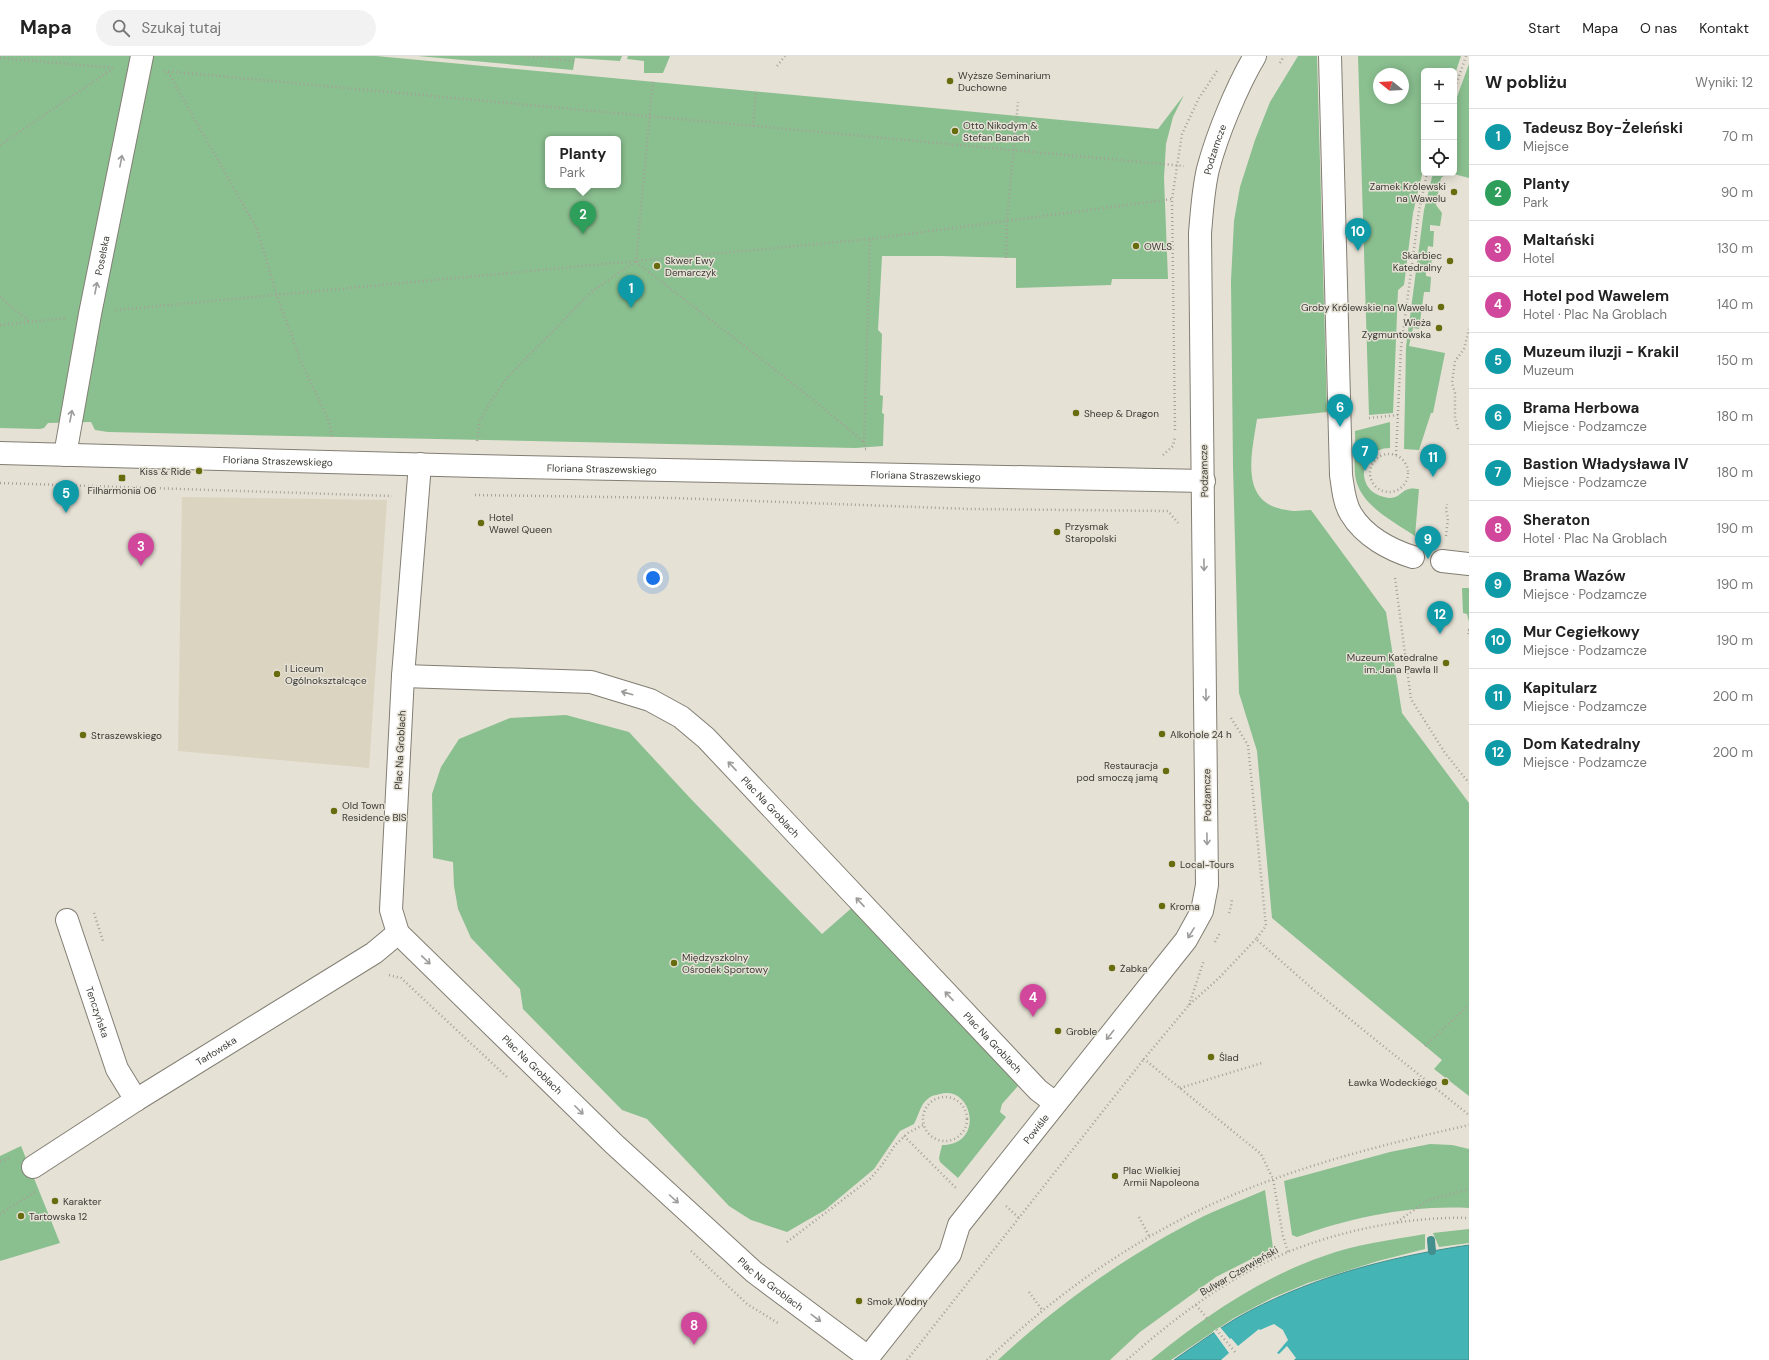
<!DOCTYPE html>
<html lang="pl">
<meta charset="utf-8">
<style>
:root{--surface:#fff;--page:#f2f2f2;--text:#222;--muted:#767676;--line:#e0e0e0;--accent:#676c0f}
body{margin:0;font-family:"DM Sans",sans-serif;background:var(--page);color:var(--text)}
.controls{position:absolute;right:12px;top:12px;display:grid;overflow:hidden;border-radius:6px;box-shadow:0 2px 10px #0003}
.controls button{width:36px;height:36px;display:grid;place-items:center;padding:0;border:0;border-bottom:1px solid var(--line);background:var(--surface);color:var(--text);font:20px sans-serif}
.compass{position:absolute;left:1373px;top:12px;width:36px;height:36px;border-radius:50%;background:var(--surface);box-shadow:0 2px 10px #0003;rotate:288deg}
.you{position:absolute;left:653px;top:522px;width:14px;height:14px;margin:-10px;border:3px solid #fff;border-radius:50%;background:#1a73e8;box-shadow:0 0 0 6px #1a73e833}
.badge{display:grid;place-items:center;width:26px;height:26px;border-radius:50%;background:var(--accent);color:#fff;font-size:13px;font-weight:700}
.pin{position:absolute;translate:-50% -33px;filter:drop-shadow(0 1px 2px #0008)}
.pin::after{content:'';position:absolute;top:21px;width:14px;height:12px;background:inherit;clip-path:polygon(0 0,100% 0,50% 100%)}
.popup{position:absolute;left:545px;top:80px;width:76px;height:52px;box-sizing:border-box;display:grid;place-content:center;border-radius:6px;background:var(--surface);filter:drop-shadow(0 1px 3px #0005);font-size:13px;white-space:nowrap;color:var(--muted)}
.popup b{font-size:15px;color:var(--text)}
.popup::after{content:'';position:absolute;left:50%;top:100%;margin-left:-8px;border:8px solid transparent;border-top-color:var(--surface)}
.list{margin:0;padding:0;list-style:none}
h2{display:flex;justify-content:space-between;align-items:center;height:52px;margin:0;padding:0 16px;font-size:17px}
h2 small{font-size:13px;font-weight:400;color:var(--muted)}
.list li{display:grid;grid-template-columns:26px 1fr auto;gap:12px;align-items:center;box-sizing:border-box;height:56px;padding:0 16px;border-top:1px solid var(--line)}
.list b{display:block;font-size:15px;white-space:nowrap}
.list p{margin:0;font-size:13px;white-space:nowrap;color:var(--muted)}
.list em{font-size:13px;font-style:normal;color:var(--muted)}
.icon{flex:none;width:22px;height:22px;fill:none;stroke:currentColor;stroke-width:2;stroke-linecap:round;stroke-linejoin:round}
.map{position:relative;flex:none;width:1469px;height:1304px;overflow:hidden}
header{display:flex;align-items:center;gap:24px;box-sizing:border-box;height:56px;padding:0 20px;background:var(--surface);border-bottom:1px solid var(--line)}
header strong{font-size:19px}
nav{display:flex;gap:22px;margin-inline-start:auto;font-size:14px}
.search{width:280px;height:36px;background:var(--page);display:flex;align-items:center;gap:10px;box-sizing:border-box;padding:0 14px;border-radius:22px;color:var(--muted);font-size:15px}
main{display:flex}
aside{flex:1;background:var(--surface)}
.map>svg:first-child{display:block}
.built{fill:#dbd4c1}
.green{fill:#8abf8f;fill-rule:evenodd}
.water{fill:#45b4b4;stroke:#428f8e}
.pier{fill:#e6e1d5}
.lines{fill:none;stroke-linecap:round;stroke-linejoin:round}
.stream{stroke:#428f8e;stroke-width:8}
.street-casing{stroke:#827e73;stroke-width:24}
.path{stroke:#a5a198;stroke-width:2.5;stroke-dasharray:1 3;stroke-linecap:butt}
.street{stroke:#fff;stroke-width:22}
.oneway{stroke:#9d9c9a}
.poi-dot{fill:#676c0f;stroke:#e6e1d5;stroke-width:1.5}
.labels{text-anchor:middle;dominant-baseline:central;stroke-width:3;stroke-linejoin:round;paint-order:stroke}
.poi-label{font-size:10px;fill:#3b3a35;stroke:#e6e1d5;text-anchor:start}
.street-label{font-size:10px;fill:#3b3a35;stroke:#e6e1d5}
</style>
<header>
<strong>Mapa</strong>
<div class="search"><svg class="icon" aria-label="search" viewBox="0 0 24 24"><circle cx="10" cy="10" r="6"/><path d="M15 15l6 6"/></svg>Szukaj tutaj</div>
<nav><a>Start</a><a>Mapa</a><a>O nas</a><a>Kontakt</a></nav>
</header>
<main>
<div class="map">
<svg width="1469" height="1304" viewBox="0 0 1469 1304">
<rect width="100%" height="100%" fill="#e6e1d5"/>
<path class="built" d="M 182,441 L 387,444 L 369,712 L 178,695 Z"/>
<g class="green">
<path d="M 0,0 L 376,0 L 1158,73 L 1184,39 L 1173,61 L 1166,88 L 1164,122 L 1168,223 L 1112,223 L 1111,229 L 1016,232 L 1016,202 L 941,200 L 882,200 L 878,274 L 882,278 L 880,339 L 883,340 L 882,357 L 884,358 L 883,390 L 855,392 L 108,376 L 95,374 L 91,366 L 48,367 L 44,372 L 40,373 L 0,372 ZM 548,83 L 618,83 L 618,129 L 548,129 Z"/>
<path d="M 418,0 L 622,0 L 620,5 L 575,2 L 573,14 Z"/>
<path d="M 628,0 L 670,0 L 663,17 L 644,17 L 644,5 L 627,3 Z"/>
<path d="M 1298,0 L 1317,0 L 1327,356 L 1257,363 C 1252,397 1238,448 1287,454 C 1295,456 1303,454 1311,454 L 1386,556 L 1402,657 L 1469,747 L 1469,1040 L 1434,1013 L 1442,1004 L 1272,862 L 1257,695 L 1239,637 L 1233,410 L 1231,225 L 1234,165 L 1240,131 L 1255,84 L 1270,46 Z"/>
<path d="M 1358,0 L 1461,0 L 1454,21 L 1454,15 L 1424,15 L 1424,110 L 1413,157 L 1404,229 L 1398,234 L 1393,357 L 1369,359 ZM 1379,18 L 1403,18 L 1403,42 L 1379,42 Z"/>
<path d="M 1469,8 L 1469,122 L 1450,117 L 1454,117 L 1454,49 Z"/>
<path d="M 1433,117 L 1448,117 L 1441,122 L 1436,149 L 1442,157 L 1440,170 L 1430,169 L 1430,175 L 1434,175 L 1433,191 L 1428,190 L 1427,196 L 1432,197 L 1431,214 L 1426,214 L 1426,220 L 1431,221 L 1430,236 L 1424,236 L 1419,273 L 1413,272 L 1409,290 L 1445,297 L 1433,357 L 1431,357 L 1419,394 L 1404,393 L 1406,291 L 1424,154 Z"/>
<path d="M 1390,366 L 1390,392 C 1359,392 1354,435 1384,441 C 1399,445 1400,435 1409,433 C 1412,432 1416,433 1419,433 L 1415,480 C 1393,465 1363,451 1356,424 C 1353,412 1356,388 1355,375 Z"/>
<path d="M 1462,532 L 1469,532 L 1469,566 L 1467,558 L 1463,557 Z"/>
<path d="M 566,659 L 629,676 L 690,742 L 822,878 L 855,849 L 1018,1030 L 1002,1048 L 1000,1056 L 1006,1061 L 958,1122 L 940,1106 L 939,1102 L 942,1089 C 985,1089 973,1029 940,1038 C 937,1039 932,1039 929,1042 C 920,1048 919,1059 914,1068 L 900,1075 L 874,1113 L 825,1154 L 787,1176 L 751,1164 L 729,1150 L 647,1063 L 622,1054 L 523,953 L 520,933 L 471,882 L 458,853 L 454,830 L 453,806 L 433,802 L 432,738 L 441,711 L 459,683 L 510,662 Z"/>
<path d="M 1430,1088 L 1452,1089 L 1469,1093 L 1469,1152 C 1411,1149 1352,1161 1297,1181 L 1292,1179 L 1284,1125 L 1390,1096 Z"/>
<path d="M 21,1090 L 60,1187 L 0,1205 L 0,1100 Z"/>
<path d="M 1265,1134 L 1273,1192 L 1216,1221 L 1140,1276 L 1110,1304 L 998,1304 C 1058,1248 1130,1197 1204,1160 C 1223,1151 1245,1143 1265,1134 Z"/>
<path d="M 1469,1173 L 1469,1187 L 1439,1191 L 1433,1177 Z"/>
<path d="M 1425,1178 L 1425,1193 L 1378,1205 L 1308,1227 L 1272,1242 L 1234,1262 L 1171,1304 L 1151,1304 C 1204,1261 1260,1222 1324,1200 C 1357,1188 1391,1184 1425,1178 Z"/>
</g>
<path class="water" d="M 1469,1189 L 1469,1304 L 1174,1304 C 1194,1290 1214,1276 1235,1263 C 1307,1222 1388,1201 1469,1189 Z"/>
<path class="pier" d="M 1274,1268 L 1283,1274 L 1288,1284 L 1277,1297 L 1279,1298 L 1287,1290 L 1296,1302 L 1294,1304 L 1221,1304 L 1229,1297 L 1213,1275 L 1220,1271 L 1230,1283 L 1231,1282 L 1238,1290 L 1259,1273 L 1260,1274 Z"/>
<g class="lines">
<path class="stream" d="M 1431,1184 L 1432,1195"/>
<defs>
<g id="street">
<path d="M 1330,0 L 1341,419 C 1343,432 1344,447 1351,458 C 1364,480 1390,494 1413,501"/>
<path id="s1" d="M 0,397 L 476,410 L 1204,425"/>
<path id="s2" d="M 65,399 L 90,258 L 142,0"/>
<path id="s3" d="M 420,408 L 403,620 L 391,854 L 398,877 L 614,1088 L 754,1216 L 868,1301"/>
<path d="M 1442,505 L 1469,508"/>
<path id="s4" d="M 403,620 L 591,626 L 650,644 L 681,661 L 706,682 L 1038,1034 L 1055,1047"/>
<path id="s5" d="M 67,864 L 117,1013 L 136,1044"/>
<path id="s6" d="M 33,1111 L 136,1044 L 374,897 L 398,877"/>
<path id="s7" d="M 866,1304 L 950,1198 L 959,1169 L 1186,884 L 1202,855 L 1207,829 L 1200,177 C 1202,155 1203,134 1208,113 C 1217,79 1237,30 1255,0"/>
</g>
</defs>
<use href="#street" class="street-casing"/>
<g class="path">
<path d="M 525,0 L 574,5"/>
<path d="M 0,2 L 115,12"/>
<path d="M 1280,7 L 1284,0"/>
<path d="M 777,10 L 785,0"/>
<path d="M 164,15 L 1184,110"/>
<path d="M 168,16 L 257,173 L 277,240 L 302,308 L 328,363 L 332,380"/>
<path d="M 1454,35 L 1466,0"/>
<path d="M 753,70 L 756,34"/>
<path d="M 0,89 L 112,13"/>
<path d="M 1006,202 L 1007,164 L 1018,46"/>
<path d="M 636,206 L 796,330 L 864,386"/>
<path d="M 636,206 L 653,23"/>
<path d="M 0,241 L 30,266"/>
<path d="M 116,254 L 870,183 L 1172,143"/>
<path d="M 0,269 L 65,262"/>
<path d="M 1369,362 L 1398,359"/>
<path d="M 1458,373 L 1455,362 L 1455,337 L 1452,327 L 1455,305 L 1464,293 L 1469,273"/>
<path d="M 1175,374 L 1172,143 L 1182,78 L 1199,42 L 1217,15"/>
<path d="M 477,385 L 480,365 L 489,348 L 507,322 L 591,236 L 635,206"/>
<path d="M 866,393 L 865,393 L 864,386 L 870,183"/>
<circle cx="1389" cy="417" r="19"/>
<path d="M 1163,399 L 1173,390 L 1175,381"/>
<path d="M 1396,399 L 1401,292 L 1419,155 L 1427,117"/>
<path d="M 0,427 L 392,440"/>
<path d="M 475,439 L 674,442 L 970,453 L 1168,455 L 1178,467"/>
<path d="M 1446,480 L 1448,462 L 1446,454 L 1447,448"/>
<path d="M 1395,522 L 1411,643 L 1445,697 L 1469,727"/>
<path d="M 1469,574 L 1468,574 L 1469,579"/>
<path d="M 1231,662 L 1248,689 L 1266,870 L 1256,883 L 1315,935 L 1469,1059"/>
<path d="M 94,857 L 103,885"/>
<path d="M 1229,857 L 1231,851 L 1232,843"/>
<path d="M 1256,883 L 1219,922 L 1189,949 L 1144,1003 L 1261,1098 L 1273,1123 L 1283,1180 L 1288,1196"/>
<path d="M 1215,886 L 1220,877"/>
<path d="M 389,919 L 401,922 L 508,1022"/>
<path d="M 1189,949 L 1204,904"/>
<path d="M 1425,990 L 1469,949"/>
<path d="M 1180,1032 L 1262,1007"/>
<circle cx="945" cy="1063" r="22"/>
<path d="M 904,1080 L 957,1133"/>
<path d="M 0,1105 L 10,1102"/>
<path d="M 1006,1150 L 1019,1162"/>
<path d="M 0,1158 L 35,1136"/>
<path d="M 1139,1161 L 1149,1180"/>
<path d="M 1397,1166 L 1428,1144 L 1469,1133"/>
<path d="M 787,1186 L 870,1123 L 882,1109 L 895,1089 L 908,1077 L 923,1069"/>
<path d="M 691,1195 L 747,1248 L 778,1267"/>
<path d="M 1029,1236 L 1043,1255"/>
<path d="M 1196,1249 L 1235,1296"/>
<path d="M 907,1304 L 1144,1003"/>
<path d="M 987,1304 C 1069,1225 1166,1161 1274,1123 C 1337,1100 1403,1084 1469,1069"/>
<path d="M 1127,1304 C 1174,1262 1229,1221 1288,1196 C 1342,1174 1411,1160 1469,1162"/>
</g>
<use href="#street" class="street"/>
</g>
<defs><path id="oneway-shaft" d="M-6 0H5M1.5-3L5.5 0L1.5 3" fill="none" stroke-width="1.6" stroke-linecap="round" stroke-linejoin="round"/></defs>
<g class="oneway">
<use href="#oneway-shaft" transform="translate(121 105) rotate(-79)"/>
<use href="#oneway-shaft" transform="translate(96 232) rotate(-79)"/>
<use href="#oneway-shaft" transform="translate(71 360) rotate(-79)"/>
<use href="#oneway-shaft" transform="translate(1204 509) rotate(89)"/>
<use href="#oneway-shaft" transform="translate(627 637) rotate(-164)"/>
<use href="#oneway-shaft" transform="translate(1206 639) rotate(89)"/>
<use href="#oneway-shaft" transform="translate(732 710) rotate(-133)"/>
<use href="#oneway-shaft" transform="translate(1207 783) rotate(89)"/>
<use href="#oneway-shaft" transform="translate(860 846) rotate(-133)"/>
<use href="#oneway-shaft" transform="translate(1191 877) rotate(122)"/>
<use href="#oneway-shaft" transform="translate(426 904) rotate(44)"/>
<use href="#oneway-shaft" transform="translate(949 940) rotate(-133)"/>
<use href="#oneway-shaft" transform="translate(1110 979) rotate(129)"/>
<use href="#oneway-shaft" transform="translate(579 1054) rotate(45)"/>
<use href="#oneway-shaft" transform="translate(674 1143) rotate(42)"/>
<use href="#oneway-shaft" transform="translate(816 1262) rotate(37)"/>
</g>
<g class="poi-dot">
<circle cx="950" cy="25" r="4"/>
<circle cx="955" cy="75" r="4"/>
<circle cx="1454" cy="136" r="4"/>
<circle cx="1136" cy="190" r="4"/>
<circle cx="1450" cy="205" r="4"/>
<circle cx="657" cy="210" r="4"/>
<circle cx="1441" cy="251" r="4"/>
<circle cx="1439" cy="272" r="4"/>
<circle cx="1076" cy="357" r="4"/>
<circle cx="199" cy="415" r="4"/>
<rect x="118" y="418" width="8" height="8" rx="2"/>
<circle cx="481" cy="467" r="4"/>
<circle cx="1057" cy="476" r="4"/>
<circle cx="1446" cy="607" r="4"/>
<circle cx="277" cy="618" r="4"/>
<circle cx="1162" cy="678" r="4"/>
<circle cx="83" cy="679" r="4"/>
<circle cx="1166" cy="715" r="4"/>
<circle cx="334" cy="755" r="4"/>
<circle cx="1172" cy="808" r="4"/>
<circle cx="1162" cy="850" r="4"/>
<circle cx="674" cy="907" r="4"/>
<circle cx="1112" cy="912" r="4"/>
<circle cx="1058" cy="975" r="4"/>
<circle cx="1211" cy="1001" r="4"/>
<circle cx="1445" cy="1026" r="4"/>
<circle cx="1115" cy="1120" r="4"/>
<circle cx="55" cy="1145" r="4"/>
<circle cx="21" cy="1160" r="4"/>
<circle cx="859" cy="1245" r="4"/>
</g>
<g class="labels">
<g class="poi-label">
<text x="958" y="19">Wyższe Seminarium<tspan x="958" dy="12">Duchowne</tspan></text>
<text x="963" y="69">Otto Nikodym &amp;<tspan x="963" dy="12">Stefan Banach</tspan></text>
<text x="1446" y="130" text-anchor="end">Zamek Królewski<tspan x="1446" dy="12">na Wawelu</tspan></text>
<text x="1144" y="190">OWLS</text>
<text x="1442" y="199" text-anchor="end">Skarbiec<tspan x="1442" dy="12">Katedralny</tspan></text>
<text x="665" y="204">Skwer Ewy<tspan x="665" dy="12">Demarczyk</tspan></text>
<text x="1433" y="251" text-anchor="end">Groby Królewskie na Wawelu</text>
<text x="1431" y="266" text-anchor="end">Wieża<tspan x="1431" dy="12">Zygmuntowska</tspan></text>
<text x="1084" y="357">Sheep &amp; Dragon</text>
<text x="191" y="415" text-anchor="end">Kiss &amp; Ride</text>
<text x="122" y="434" text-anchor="middle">Filharmonia 06</text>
<text x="489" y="461">Hotel<tspan x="489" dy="12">Wawel Queen</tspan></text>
<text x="1065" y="470">Przysmak<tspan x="1065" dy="12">Staropolski</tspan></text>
<text x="1438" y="601" text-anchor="end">Muzeum Katedralne<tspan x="1438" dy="12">im. Jana Pawła II</tspan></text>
<text x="285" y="612">I Liceum<tspan x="285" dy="12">Ogólnokształcące</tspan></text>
<text x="1170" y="678">Alkohole 24 h</text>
<text x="91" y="679">Straszewskiego</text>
<text x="1158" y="709" text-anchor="end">Restauracja<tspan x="1158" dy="12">pod smoczą jamą</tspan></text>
<text x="342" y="749">Old Town<tspan x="342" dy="12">Residence BIS</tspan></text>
<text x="1180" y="808">Local-Tours</text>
<text x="1170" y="850">Kroma</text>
<text x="682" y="901">Międzyszkolny<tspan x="682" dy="12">Ośrodek Sportowy</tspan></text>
<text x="1120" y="912">Żabka</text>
<text x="1066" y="975">Groble</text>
<text x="1219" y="1001">Ślad</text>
<text x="1437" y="1026" text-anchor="end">Ławka Wodeckiego</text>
<text x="1123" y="1114">Plac Wielkiej<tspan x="1123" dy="12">Armii Napoleona</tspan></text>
<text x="63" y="1145">Karakter</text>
<text x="29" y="1160">Tartowska 12</text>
<text x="867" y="1245">Smok Wodny</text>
</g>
<g class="street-label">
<text stroke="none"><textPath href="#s7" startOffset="1327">Podzamcze</textPath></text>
<text stroke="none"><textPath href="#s2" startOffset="203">Poselska</textPath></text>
<text stroke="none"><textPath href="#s1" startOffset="278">Floriana Straszewskiego</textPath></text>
<text stroke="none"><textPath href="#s1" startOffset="602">Floriana Straszewskiego</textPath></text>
<text transform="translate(1204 415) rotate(-91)">Podzamcze</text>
<text stroke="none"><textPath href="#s1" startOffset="926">Floriana Straszewskiego</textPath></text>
<text transform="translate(400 694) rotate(-87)">Plac Na Groblach</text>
<text transform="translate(1207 739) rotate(-91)">Podzamcze</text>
<text stroke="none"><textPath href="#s4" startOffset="412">Plac Na Groblach</textPath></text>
<text stroke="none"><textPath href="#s5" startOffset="97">Tenczyńska</textPath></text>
<text stroke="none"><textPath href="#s4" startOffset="736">Plac Na Groblach</textPath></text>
<text stroke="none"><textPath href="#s6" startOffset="217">Tarłowska</textPath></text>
<text stroke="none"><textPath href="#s3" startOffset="659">Plac Na Groblach</textPath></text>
<text stroke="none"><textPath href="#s7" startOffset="289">Powiśle</textPath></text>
<text transform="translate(1239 1215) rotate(-30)">Bulwar Czerwieński</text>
<text stroke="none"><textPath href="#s3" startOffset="983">Plac Na Groblach</textPath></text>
</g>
</g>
</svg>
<div class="controls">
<button>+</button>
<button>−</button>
<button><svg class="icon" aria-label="locate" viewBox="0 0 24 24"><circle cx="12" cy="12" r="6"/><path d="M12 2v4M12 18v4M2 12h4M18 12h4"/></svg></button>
</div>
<svg class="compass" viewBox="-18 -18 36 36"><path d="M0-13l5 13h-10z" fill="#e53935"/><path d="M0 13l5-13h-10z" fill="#767676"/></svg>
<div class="you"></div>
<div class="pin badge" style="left:631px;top:252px;background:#0f9aa8">1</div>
<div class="pin badge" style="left:583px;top:178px;background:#2e9e5b">2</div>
<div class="popup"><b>Planty</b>Park</div>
<div class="pin badge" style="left:141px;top:510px;background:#d1479c">3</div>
<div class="pin badge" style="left:1033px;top:961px;background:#d1479c">4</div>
<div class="pin badge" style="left:66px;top:457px;background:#0f9aa8">5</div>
<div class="pin badge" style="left:1340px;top:371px;background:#0f9aa8">6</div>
<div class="pin badge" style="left:1365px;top:415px;background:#0f9aa8">7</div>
<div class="pin badge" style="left:694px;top:1289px;background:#d1479c">8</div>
<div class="pin badge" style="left:1428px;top:503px;background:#0f9aa8">9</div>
<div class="pin badge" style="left:1358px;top:195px;background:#0f9aa8">10</div>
<div class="pin badge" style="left:1433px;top:421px;background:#0f9aa8">11</div>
<div class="pin badge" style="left:1440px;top:578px;background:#0f9aa8">12</div>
</div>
<aside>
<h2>W pobliżu<small>Wyniki: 12</small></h2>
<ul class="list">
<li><span class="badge" style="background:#0f9aa8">1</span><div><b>Tadeusz Boy-Żeleński</b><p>Miejsce</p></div><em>70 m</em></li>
<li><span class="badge" style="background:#2e9e5b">2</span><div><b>Planty</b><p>Park</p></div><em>90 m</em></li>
<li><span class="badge" style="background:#d1479c">3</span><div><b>Maltański</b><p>Hotel</p></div><em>130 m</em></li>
<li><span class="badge" style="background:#d1479c">4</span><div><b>Hotel pod Wawelem</b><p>Hotel · Plac Na Groblach</p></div><em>140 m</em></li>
<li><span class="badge" style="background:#0f9aa8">5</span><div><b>Muzeum iluzji - Krakil</b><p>Muzeum</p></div><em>150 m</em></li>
<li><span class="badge" style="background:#0f9aa8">6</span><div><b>Brama Herbowa</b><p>Miejsce · Podzamcze</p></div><em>180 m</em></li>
<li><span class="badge" style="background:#0f9aa8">7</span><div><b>Bastion Władysława IV</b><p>Miejsce · Podzamcze</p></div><em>180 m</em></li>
<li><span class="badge" style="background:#d1479c">8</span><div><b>Sheraton</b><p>Hotel · Plac Na Groblach</p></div><em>190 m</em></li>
<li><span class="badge" style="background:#0f9aa8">9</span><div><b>Brama Wazów</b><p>Miejsce · Podzamcze</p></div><em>190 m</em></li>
<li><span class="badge" style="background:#0f9aa8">10</span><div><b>Mur Cegiełkowy</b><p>Miejsce · Podzamcze</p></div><em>190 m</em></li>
<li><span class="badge" style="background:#0f9aa8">11</span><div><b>Kapitularz</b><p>Miejsce · Podzamcze</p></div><em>200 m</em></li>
<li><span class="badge" style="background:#0f9aa8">12</span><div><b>Dom Katedralny</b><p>Miejsce · Podzamcze</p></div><em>200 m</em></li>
</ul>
</aside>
</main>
